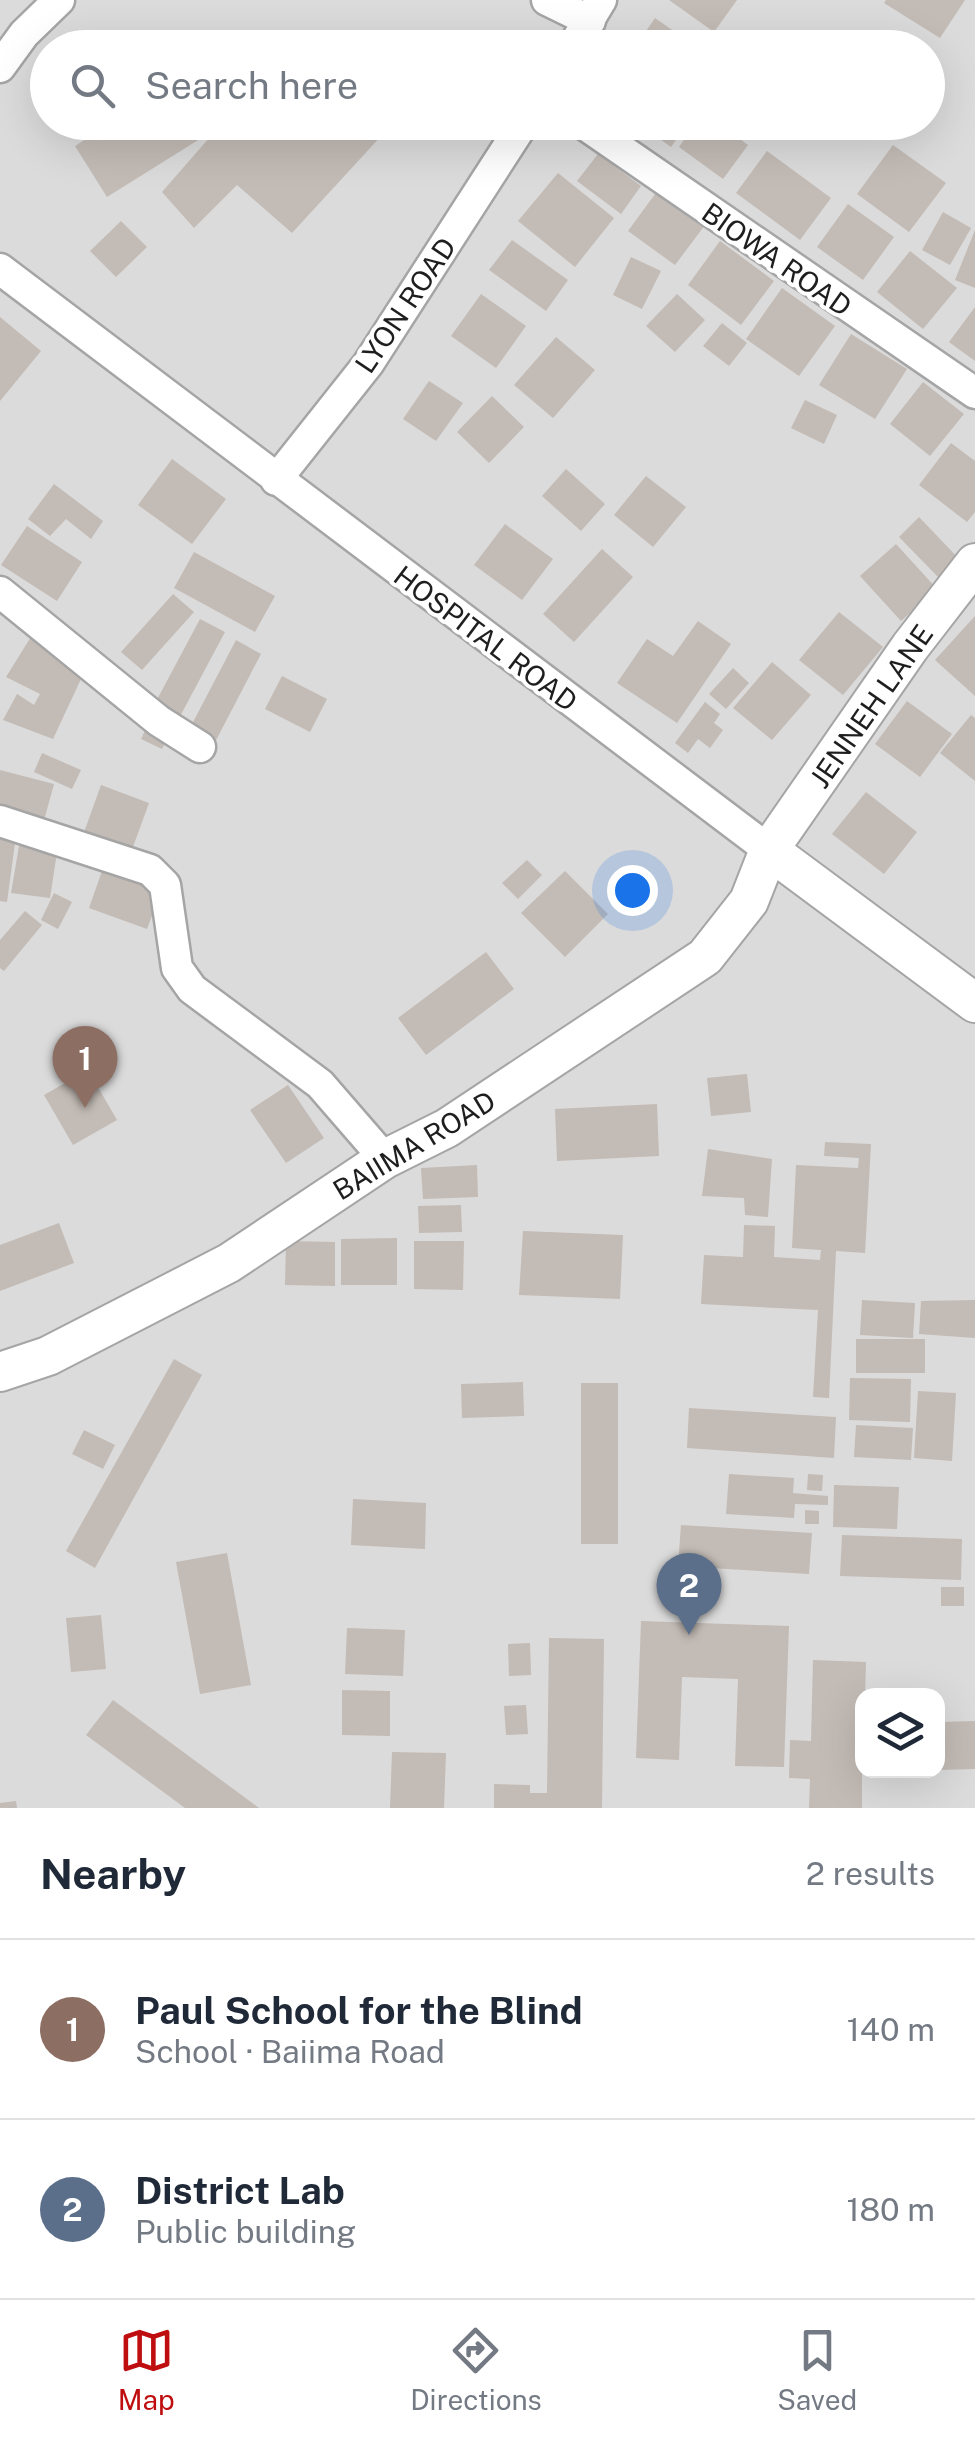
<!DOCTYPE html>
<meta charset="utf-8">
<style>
:root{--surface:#fff;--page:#f6f6f7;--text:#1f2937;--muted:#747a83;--line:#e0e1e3;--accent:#bf0e0f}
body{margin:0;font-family:"Public Sans",sans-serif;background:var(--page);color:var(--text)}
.controls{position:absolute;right:30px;bottom:30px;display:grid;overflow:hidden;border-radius:20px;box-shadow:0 10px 40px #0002}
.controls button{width:90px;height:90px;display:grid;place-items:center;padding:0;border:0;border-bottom:2px solid var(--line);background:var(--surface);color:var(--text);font:50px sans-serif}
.you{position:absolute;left:632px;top:890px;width:35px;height:35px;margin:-25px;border:8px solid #fff;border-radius:50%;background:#1a73e8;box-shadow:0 0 0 15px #1a73e833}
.badge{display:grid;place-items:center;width:65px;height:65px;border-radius:50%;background:var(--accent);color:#fff;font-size:32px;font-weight:700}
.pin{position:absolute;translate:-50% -82px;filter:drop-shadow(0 2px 5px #0008)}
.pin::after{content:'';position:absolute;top:52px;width:35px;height:30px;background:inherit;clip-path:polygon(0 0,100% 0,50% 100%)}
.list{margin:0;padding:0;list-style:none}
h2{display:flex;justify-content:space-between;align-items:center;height:130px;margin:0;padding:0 40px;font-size:42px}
h2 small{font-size:32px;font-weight:400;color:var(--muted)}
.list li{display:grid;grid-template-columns:65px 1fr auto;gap:30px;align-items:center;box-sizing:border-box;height:180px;padding:0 40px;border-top:2px solid var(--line)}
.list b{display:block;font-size:38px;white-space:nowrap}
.list p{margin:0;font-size:32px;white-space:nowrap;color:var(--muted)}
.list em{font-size:32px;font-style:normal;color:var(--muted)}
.icon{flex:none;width:55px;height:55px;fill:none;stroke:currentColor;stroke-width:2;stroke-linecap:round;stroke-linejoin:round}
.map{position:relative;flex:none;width:975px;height:1808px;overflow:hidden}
.search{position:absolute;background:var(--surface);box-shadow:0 10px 40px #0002;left:30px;right:30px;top:30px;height:110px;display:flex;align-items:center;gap:25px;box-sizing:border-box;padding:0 35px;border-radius:55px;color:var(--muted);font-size:38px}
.sheet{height:490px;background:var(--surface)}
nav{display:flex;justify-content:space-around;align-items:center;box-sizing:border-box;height:140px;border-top:2px solid var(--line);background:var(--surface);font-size:28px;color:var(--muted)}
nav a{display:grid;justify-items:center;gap:5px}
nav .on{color:var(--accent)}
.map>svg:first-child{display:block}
.residential{fill:#dcdbdb;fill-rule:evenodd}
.building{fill:#c3bbb5}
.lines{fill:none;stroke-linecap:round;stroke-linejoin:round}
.minor-casing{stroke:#a5a5a5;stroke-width:35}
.tertiary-casing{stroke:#a5a5a5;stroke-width:42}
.minor{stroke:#fff;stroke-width:30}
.tertiary{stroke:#fff;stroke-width:38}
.labels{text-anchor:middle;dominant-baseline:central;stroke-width:8;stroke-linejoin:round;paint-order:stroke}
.street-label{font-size:28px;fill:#1e1e1e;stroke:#fff}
</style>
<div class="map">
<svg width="975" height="1808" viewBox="0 0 975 1808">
<rect width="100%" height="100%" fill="#efebe5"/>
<path class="residential" d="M 0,0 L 975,0 L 975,1808 L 0,1808 ZM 48,48 L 928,48 L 928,122 L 48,122 ZM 862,1696 L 938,1696 L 938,1770 L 862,1770 Z"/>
<g class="building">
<path d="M 669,0 L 737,0 L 714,32 Z"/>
<path d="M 886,0 L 965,0 L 940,38 L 884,3 Z"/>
<path d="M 655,18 L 698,48 L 636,46 Z"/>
<path d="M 872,31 L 907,44 L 906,48 L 865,48 Z"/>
<path d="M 307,33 L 321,48 L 293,48 Z"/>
<path d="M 112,122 L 216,122 L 219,127 L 107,197 L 75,146 Z"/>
<path d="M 223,122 L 394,122 L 292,233 L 237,185 L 194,228 L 162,192 Z"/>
<path d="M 642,122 L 689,122 L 671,147 L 640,125 Z"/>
<path d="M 696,122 L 717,122 L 748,145 L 723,179 L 679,147 Z"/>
<path d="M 735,122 L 761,122 L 753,135 Z"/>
<path d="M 768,122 L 792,122 L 784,134 Z"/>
<path d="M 893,145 L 946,183 L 909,232 L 857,194 Z"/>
<path d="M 767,151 L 831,198 L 800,240 L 736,193 Z"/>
<path d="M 598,154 L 641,186 L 621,214 L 577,181 Z"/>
<path d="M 558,173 L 614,218 L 575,267 L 518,221 Z"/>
<path d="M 658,190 L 705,225 L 675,265 L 628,231 Z"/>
<path d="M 848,204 L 894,237 L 863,280 L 817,247 Z"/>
<path d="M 943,212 L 971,228 L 950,265 L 922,250 Z"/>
<path d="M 121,221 L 147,247 L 116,277 L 90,251 Z"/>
<path d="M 975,230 L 975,288 L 955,280 Z"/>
<path d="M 512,240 L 568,280 L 546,311 L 489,270 Z"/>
<path d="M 720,241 L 774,281 L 741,325 L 688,285 Z"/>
<path d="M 910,251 L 957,288 L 923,329 L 877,292 Z"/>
<path d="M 631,257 L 661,271 L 642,309 L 613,295 Z"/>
<path d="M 782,288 L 835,326 L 799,376 L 746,339 Z"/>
<path d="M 481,294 L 526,326 L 496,368 L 451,336 Z"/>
<path d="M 677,294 L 705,320 L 675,352 L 646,326 Z"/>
<path d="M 975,307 L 975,361 L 949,342 Z"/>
<path d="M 0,317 L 41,351 L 0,401 Z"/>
<path d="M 722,323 L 747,343 L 729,366 L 703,346 Z"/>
<path d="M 851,334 L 907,369 L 875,419 L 819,385 Z"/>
<path d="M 556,337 L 595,370 L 553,418 L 514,385 Z"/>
<path d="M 429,381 L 463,403 L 436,441 L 403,419 Z"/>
<path d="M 923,382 L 964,414 L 930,456 L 890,424 Z"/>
<path d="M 492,396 L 524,427 L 489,463 L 457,432 Z"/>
<path d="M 805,400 L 837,415 L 824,444 L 791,428 Z"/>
<path d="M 951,443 L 975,461 L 975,512 L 967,522 L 919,485 Z"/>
<path d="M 172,459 L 226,499 L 192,544 L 138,505 Z"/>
<path d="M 566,469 L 605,504 L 581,531 L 542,496 Z"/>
<path d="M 646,476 L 686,507 L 653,547 L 614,515 Z"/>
<path d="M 54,484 L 103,521 L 91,539 L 66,519 L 50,536 L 28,519 Z"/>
<path d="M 919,517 L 962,562 L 942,581 L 899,537 Z"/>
<path d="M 505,524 L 553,559 L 522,600 L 474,565 Z"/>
<path d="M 27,526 L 82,562 L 57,601 L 1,565 Z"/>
<path d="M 896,544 L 937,589 L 901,621 L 860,576 Z"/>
<path d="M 602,549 L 633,577 L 574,642 L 543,614 Z"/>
<path d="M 194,552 L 275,596 L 255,632 L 174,588 Z"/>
<path d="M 173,594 L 194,612 L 142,670 L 121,652 Z"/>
<path d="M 839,612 L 883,647 L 843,695 L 799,660 Z"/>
<path d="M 975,616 L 975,696 L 935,660 Z"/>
<path d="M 200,619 L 225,632 L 177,722 L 152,709 Z"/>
<path d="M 698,621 L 731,644 L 677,723 L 617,683 L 647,639 L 673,656 Z"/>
<path d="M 34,632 L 87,666 L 53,739 L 3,720 L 17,694 L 34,705 L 40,694 L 6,677 Z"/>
<path d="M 236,640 L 261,654 L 213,746 L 191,726 Z"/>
<path d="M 772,662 L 811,695 L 772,740 L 733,708 Z"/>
<path d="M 733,668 L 749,683 L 726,709 L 709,694 Z"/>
<path d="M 282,676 L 327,699 L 310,732 L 265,709 Z"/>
<path d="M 907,701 L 952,734 L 920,777 L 875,744 Z"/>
<path d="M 705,702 L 720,714 L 714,723 L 723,730 L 710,748 L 698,739 L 688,753 L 675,743 Z"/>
<path d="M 971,715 L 975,718 L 975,781 L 940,753 Z"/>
<path d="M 147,726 L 169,736 L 162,749 L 141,739 Z"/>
<path d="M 42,753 L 81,770 L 72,789 L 34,772 Z"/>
<path d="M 0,770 L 54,784 L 43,824 L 0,813 Z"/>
<path d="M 101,785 L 149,803 L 130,855 L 82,838 Z"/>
<path d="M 866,792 L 917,832 L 884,874 L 832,834 Z"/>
<path d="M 0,833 L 16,836 L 7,902 L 0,901 Z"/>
<path d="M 20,840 L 58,846 L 50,898 L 11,893 Z"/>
<path d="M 527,860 L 542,875 L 518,899 L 502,883 Z"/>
<path d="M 102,871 L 161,892 L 147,929 L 89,908 Z"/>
<path d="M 565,871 L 608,914 L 565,957 L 521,913 Z"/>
<path d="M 54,893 L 72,902 L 58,929 L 41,920 Z"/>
<path d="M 25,911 L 42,925 L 4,971 L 0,968 L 0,940 Z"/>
<path d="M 486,952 L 514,989 L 426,1055 L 398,1018 Z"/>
<path d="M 88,1070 L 117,1120 L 73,1145 L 44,1095 Z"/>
<path d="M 747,1074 L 751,1112 L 711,1116 L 707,1078 Z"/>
<path d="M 288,1085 L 324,1138 L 286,1163 L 250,1110 Z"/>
<path d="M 657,1104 L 659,1156 L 557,1161 L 555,1109 Z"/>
<path d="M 825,1142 L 871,1144 L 865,1253 L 836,1251 L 829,1398 L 813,1397 L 818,1310 L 701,1304 L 704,1255 L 743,1257 L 744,1225 L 775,1226 L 774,1257 L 820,1260 L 821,1250 L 792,1248 L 796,1165 L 858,1168 L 859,1158 L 824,1156 Z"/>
<path d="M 708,1149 L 772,1159 L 768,1217 L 745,1215 L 744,1198 L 702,1196 Z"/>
<path d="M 477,1165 L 478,1197 L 423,1199 L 421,1168 Z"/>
<path d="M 461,1205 L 462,1232 L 419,1233 L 418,1206 Z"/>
<path d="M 59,1223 L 74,1263 L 0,1291 L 0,1245 Z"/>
<path d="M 523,1231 L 623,1235 L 620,1299 L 519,1295 Z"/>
<path d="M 397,1238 L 397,1285 L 341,1285 L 341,1239 Z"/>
<path d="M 286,1241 L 335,1242 L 335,1286 L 285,1285 Z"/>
<path d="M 414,1241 L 464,1241 L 463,1290 L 414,1289 Z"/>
<path d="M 862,1300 L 915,1303 L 913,1338 L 860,1335 Z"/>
<path d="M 975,1300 L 975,1338 L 919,1334 L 921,1301 Z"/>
<rect x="856" y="1339" width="69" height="34"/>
<path d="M 174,1359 L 202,1375 L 95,1568 L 66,1551 Z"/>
<path d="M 850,1378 L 911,1379 L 910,1422 L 849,1420 Z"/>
<path d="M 523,1382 L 524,1416 L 462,1418 L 461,1384 Z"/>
<rect x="581" y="1383" width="37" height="161"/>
<path d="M 918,1391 L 956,1393 L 952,1461 L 914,1458 Z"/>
<path d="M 689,1408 L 836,1417 L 834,1458 L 687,1448 Z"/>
<path d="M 856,1425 L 913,1428 L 911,1460 L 854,1457 Z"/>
<path d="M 84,1430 L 115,1445 L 103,1469 L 72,1454 Z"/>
<path d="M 729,1474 L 794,1478 L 793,1493 L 828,1496 L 828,1505 L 795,1504 L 794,1518 L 726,1514 Z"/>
<path d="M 808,1474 L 823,1475 L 822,1491 L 807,1490 Z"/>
<path d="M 834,1485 L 899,1487 L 897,1529 L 833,1527 Z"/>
<path d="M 353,1499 L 426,1503 L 425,1549 L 351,1545 Z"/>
<path d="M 805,1510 L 819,1511 L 819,1524 L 805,1524 Z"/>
<path d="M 681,1525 L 812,1533 L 809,1574 L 678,1566 Z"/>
<path d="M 842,1535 L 962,1539 L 961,1580 L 840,1576 Z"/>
<path d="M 227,1553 L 251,1685 L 200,1694 L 176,1562 Z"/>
<rect x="941" y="1587" width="23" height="19"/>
<path d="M 101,1615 L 106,1669 L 71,1672 L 66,1618 Z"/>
<path d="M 641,1621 L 789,1626 L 784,1767 L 735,1766 L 738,1679 L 682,1677 L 679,1760 L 636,1758 Z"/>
<path d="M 347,1628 L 405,1630 L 403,1676 L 345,1674 Z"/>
<path d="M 549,1638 L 604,1639 L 602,1808 L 494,1808 L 494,1784 L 530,1785 L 530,1793 L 547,1793 Z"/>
<path d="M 530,1643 L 531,1675 L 509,1676 L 508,1644 Z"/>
<path d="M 813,1660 L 866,1662 L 865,1696 L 862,1696 L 862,1808 L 809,1808 L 810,1779 L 789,1778 L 790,1740 L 811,1741 Z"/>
<path d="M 342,1690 L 390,1691 L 390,1736 L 342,1735 Z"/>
<path d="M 113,1700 L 259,1808 L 185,1808 L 86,1735 Z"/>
<path d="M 526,1705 L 528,1734 L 506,1735 L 504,1706 Z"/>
<path d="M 975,1721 L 975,1769 L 938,1770 L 938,1722 Z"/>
<path d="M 392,1752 L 446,1753 L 444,1808 L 390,1808 Z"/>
<path d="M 16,1801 L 17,1808 L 0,1808 L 0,1803 Z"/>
</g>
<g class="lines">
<defs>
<g id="minor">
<path d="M 547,0 L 590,21"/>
<path d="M 572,48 L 601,0"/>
<path d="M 0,67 L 24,34 L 59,0"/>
<path d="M 581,122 L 975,393"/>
<path d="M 0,269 L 769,850"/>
<path d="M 276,480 L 368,364 L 524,122"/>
<path d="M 0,592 L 159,721 L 200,747"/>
<path d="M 0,821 L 150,870 L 165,885 L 177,968 L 192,989 L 320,1084 L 385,1159"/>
</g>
<g id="tertiary">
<path d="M 769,850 L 975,1003"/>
<path d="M 0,1372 L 48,1356 L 229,1263 L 385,1159 L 447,1128 L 705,957 L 749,901 L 769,850 L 910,647 L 975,563"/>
</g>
</defs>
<use href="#minor" class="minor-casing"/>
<use href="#tertiary" class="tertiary-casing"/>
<use href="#minor" class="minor"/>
<use href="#tertiary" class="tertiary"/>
</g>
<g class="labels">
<g class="street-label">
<text transform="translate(777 259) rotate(35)">BIOWA ROAD</text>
<text transform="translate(405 305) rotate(-56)">LYON ROAD</text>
<text transform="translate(486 638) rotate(37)">HOSPITAL ROAD</text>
<text transform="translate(871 706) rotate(-55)">JENNEH LANE</text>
<text transform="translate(414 1145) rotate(-31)">BAIIMA ROAD</text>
</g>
</g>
</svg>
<div class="controls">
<button><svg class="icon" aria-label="layers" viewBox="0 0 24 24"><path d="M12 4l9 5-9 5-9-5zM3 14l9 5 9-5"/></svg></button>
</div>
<div class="you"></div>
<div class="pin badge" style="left:85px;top:1108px;background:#8d6e63">1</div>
<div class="pin badge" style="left:689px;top:1635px;background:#5c6f8a">2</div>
<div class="search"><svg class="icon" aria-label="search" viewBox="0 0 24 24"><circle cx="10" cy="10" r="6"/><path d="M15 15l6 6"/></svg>Search here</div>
</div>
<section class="sheet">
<h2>Nearby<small>2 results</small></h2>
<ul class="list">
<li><span class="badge" style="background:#8d6e63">1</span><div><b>Paul School for the Blind</b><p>School · Baiima Road</p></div><em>140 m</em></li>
<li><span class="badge" style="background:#5c6f8a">2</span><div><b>District Lab</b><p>Public building</p></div><em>180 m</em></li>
</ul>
</section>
<nav>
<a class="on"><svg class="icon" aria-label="map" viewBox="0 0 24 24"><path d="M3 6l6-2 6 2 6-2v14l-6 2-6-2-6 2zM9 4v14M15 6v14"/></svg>Map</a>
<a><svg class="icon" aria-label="directions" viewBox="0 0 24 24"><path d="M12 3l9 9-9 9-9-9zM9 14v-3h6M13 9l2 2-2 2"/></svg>Directions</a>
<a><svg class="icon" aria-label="saved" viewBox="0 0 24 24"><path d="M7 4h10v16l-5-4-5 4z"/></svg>Saved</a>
</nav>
